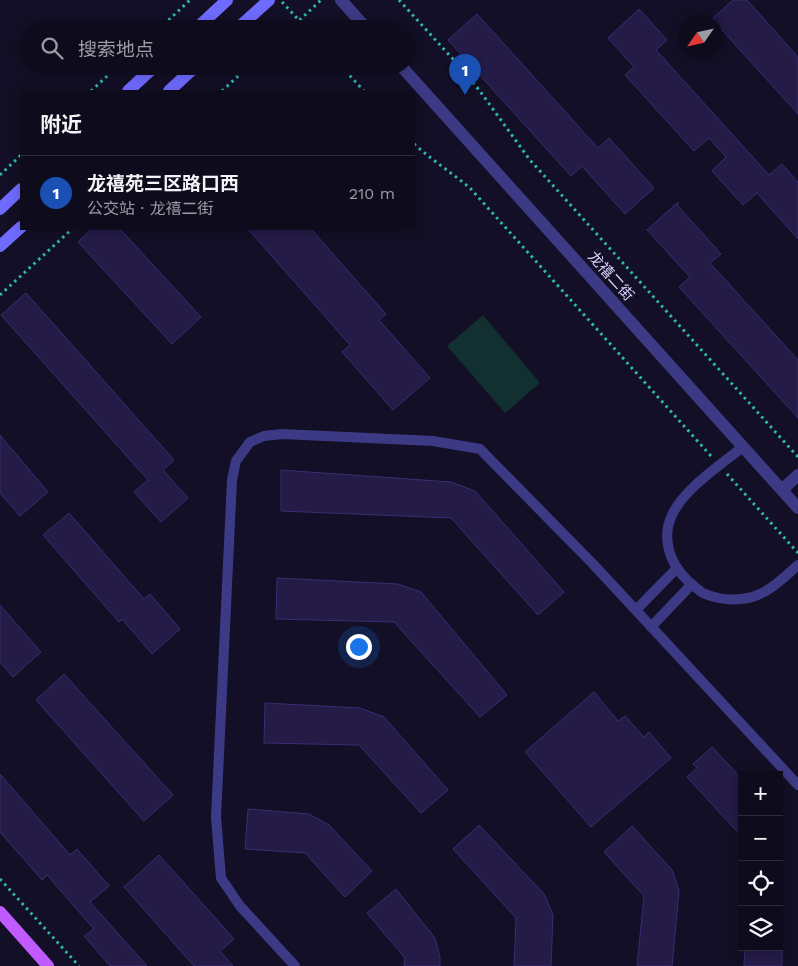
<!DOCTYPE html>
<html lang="zh">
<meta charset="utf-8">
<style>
:root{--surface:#0e0b1c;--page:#1c1929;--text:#f1f3f6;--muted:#9b9ba3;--line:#2e2b3b;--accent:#b45309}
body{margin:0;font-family:"Work Sans","Noto Sans SC",sans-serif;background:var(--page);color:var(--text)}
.controls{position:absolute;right:15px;bottom:15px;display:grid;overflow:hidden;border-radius:0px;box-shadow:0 2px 12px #0003}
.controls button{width:45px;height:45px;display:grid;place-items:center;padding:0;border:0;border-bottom:1px solid var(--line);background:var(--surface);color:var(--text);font:25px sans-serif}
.compass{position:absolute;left:678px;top:15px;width:45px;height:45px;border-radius:50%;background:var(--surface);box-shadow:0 2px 12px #0003;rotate:236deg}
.you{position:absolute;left:358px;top:646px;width:18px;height:18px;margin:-12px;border:4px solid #fff;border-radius:50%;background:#1a73e8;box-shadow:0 0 0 8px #1a73e833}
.badge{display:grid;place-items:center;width:32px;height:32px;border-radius:50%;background:var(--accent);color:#fff;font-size:16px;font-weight:700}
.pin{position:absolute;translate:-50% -41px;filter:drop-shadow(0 1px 2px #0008)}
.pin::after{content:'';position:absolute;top:26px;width:18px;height:15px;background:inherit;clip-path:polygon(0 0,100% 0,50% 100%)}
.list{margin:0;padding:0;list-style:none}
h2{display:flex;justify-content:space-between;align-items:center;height:65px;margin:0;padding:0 20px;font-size:21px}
h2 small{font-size:16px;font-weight:400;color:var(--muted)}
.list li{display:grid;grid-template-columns:32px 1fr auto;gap:15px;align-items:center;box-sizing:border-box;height:75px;padding:0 20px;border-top:1px solid var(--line)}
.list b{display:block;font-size:19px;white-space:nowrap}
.list p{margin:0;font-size:16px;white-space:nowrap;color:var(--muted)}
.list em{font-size:16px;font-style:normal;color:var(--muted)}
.icon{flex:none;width:28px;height:28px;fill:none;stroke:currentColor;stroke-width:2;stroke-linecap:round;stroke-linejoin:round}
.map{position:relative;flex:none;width:798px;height:966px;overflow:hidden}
.search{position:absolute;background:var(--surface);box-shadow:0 2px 12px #0003;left:20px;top:20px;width:395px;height:55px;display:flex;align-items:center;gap:12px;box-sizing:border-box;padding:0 18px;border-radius:28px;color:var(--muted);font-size:19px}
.panel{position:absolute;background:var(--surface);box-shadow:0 2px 12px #0003;left:20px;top:90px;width:395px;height:140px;border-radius:0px}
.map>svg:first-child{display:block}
.green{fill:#12302f}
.building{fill:#241b47;stroke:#3b2d73}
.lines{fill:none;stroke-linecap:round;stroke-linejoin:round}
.path{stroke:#2fb8b0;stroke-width:3;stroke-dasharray:2.5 4;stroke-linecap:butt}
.service{stroke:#3d3a85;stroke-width:10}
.minor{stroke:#3d3a85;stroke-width:12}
.tertiary{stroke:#3d3a85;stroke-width:12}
.secondary{stroke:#6f6bff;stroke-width:12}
.primary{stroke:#c25bff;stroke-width:12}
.labels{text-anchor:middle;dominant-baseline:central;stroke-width:4;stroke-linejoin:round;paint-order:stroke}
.street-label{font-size:15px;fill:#d9d4ff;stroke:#130f26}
</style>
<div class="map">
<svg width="798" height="966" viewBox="0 0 798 966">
<rect width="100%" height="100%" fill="#130f26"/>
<path class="green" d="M 483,315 L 540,383 L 505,413 L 447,346 Z"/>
<g class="building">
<path d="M 733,0 L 747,0 L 798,57 L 798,114 L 712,19 Z"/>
<path d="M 639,9 L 667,40 L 656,50 L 769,175 L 782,164 L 798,182 L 798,239 L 757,193 L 743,205 L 712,171 L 726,157 L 709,138 L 694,151 L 625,75 L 634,67 L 608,38 Z"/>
<path d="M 477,14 L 598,148 L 609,138 L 654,188 L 625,214 L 582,166 L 571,176 L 448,40 Z"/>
<path d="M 678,202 L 678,206 L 721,254 L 710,263 L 798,360 L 798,418 L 679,287 L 690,277 L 647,230 Z"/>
<path d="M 92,229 L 120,229 L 201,317 L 172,344 L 78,242 Z"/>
<path d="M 248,229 L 311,229 L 386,314 L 379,320 L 430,378 L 393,410 L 342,352 L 350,345 Z"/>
<path d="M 26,293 L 174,460 L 163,470 L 188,498 L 161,522 L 134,492 L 148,480 L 1,315 Z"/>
<path d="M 0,435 L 48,492 L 20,516 L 0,493 Z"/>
<path d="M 281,470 L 451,482 L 475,491 L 564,592 L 538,615 L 451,518 L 281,511 Z"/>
<path d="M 69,513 L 144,599 L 150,594 L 180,629 L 152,654 L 122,619 L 119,622 L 43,535 Z"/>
<path d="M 277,578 L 398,584 L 421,592 L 507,695 L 480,717 L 394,622 L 276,619 Z"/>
<path d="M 0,605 L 41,652 L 13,677 L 0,662 Z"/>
<path d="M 64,674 L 173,795 L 144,821 L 36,700 Z"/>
<path d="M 594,692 L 618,721 L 625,716 L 644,737 L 649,732 L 671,758 L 591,827 L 525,752 Z"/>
<path d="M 265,703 L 360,708 L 384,717 L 448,790 L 421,813 L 359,745 L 264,743 Z"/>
<path d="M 712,747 L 742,779 L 742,837 L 687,777 L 697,768 L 693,764 Z"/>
<path d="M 0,774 L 70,855 L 77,849 L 109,886 L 90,902 L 147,966 L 110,966 L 84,936 L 94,929 L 47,875 L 42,880 L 0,832 Z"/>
<path d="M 248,809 L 309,814 L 329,825 L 372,871 L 345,897 L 305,853 L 245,849 Z"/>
<path d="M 479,825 L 544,894 L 553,915 L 551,966 L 514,966 L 516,918 L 453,849 Z"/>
<path d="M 632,826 L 672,870 L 679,891 L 672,966 L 637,966 L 644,896 L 604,852 Z"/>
<path d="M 159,855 L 234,939 L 220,951 L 233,966 L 194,966 L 124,887 Z"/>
<path d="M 396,889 L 435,938 L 440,958 L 440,966 L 404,966 L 405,958 L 367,913 Z"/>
<path d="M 745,947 L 782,947 L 782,966 L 744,966 Z"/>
</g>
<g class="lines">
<g class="path">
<path d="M 399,0 L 462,69 L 479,90 L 530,160 L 798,457"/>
<path d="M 282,2 L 307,29"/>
<path d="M 159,29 L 190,0"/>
<path d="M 290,29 L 321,0"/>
<path d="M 341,66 L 364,91"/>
<path d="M 91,91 L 118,66"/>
<path d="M 222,91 L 249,66"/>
<path d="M 414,144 C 432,160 452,173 470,188 L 711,456"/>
<path d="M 0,175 L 21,155"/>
<path d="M 0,295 L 72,229"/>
<path d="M 727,474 L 798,553"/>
<path d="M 0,879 L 79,966"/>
</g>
<g class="service">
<path d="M 743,447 C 721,464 683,490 672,515 C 661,539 670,564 688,581 C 693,585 698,590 703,593 C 716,599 733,601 748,598 C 768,594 783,578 798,565"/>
<path d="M 636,610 L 677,568"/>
<path d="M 651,627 L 692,584"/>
<path d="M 295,966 L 240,906 L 221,878 L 216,817 L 232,480 L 236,461 L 250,442 L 264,436 L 282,434 L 433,441 L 480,449 L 593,564 L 798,785"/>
</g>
<path class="minor" d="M 782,490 L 798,475"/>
<g class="tertiary">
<path d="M 341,0 L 367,29"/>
<path d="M 401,66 L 798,508"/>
</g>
<g class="secondary">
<path d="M 196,29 L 227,0"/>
<path d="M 237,29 L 269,0"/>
<path d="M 128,91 L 155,66"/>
<path d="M 169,91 L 196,66"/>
<path d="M 0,209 L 21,189"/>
<path d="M 0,246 L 21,227"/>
</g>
<path class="primary" d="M 0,912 L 48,966"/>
</g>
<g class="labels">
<g class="street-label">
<text transform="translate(611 276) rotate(48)">龙禧二街</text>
</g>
</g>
</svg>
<div class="controls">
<button>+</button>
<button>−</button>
<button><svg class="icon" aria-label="locate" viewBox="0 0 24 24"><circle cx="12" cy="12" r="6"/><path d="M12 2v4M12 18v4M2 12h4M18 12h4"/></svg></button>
<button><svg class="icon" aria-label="layers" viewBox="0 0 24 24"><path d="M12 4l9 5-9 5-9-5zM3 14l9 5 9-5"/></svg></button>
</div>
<svg class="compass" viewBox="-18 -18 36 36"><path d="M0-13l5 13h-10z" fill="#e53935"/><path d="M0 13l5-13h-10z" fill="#9b9ba3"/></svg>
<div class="you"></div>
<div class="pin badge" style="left:465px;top:95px;background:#1a4fb4">1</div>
<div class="search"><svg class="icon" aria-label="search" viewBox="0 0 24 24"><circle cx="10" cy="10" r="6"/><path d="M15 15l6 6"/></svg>搜索地点</div>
<section class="panel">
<h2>附近<small></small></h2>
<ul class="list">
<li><span class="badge" style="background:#1a4fb4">1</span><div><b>龙禧苑三区路口西</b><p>公交站 · 龙禧二街</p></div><em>210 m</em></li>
</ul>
</section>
</div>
